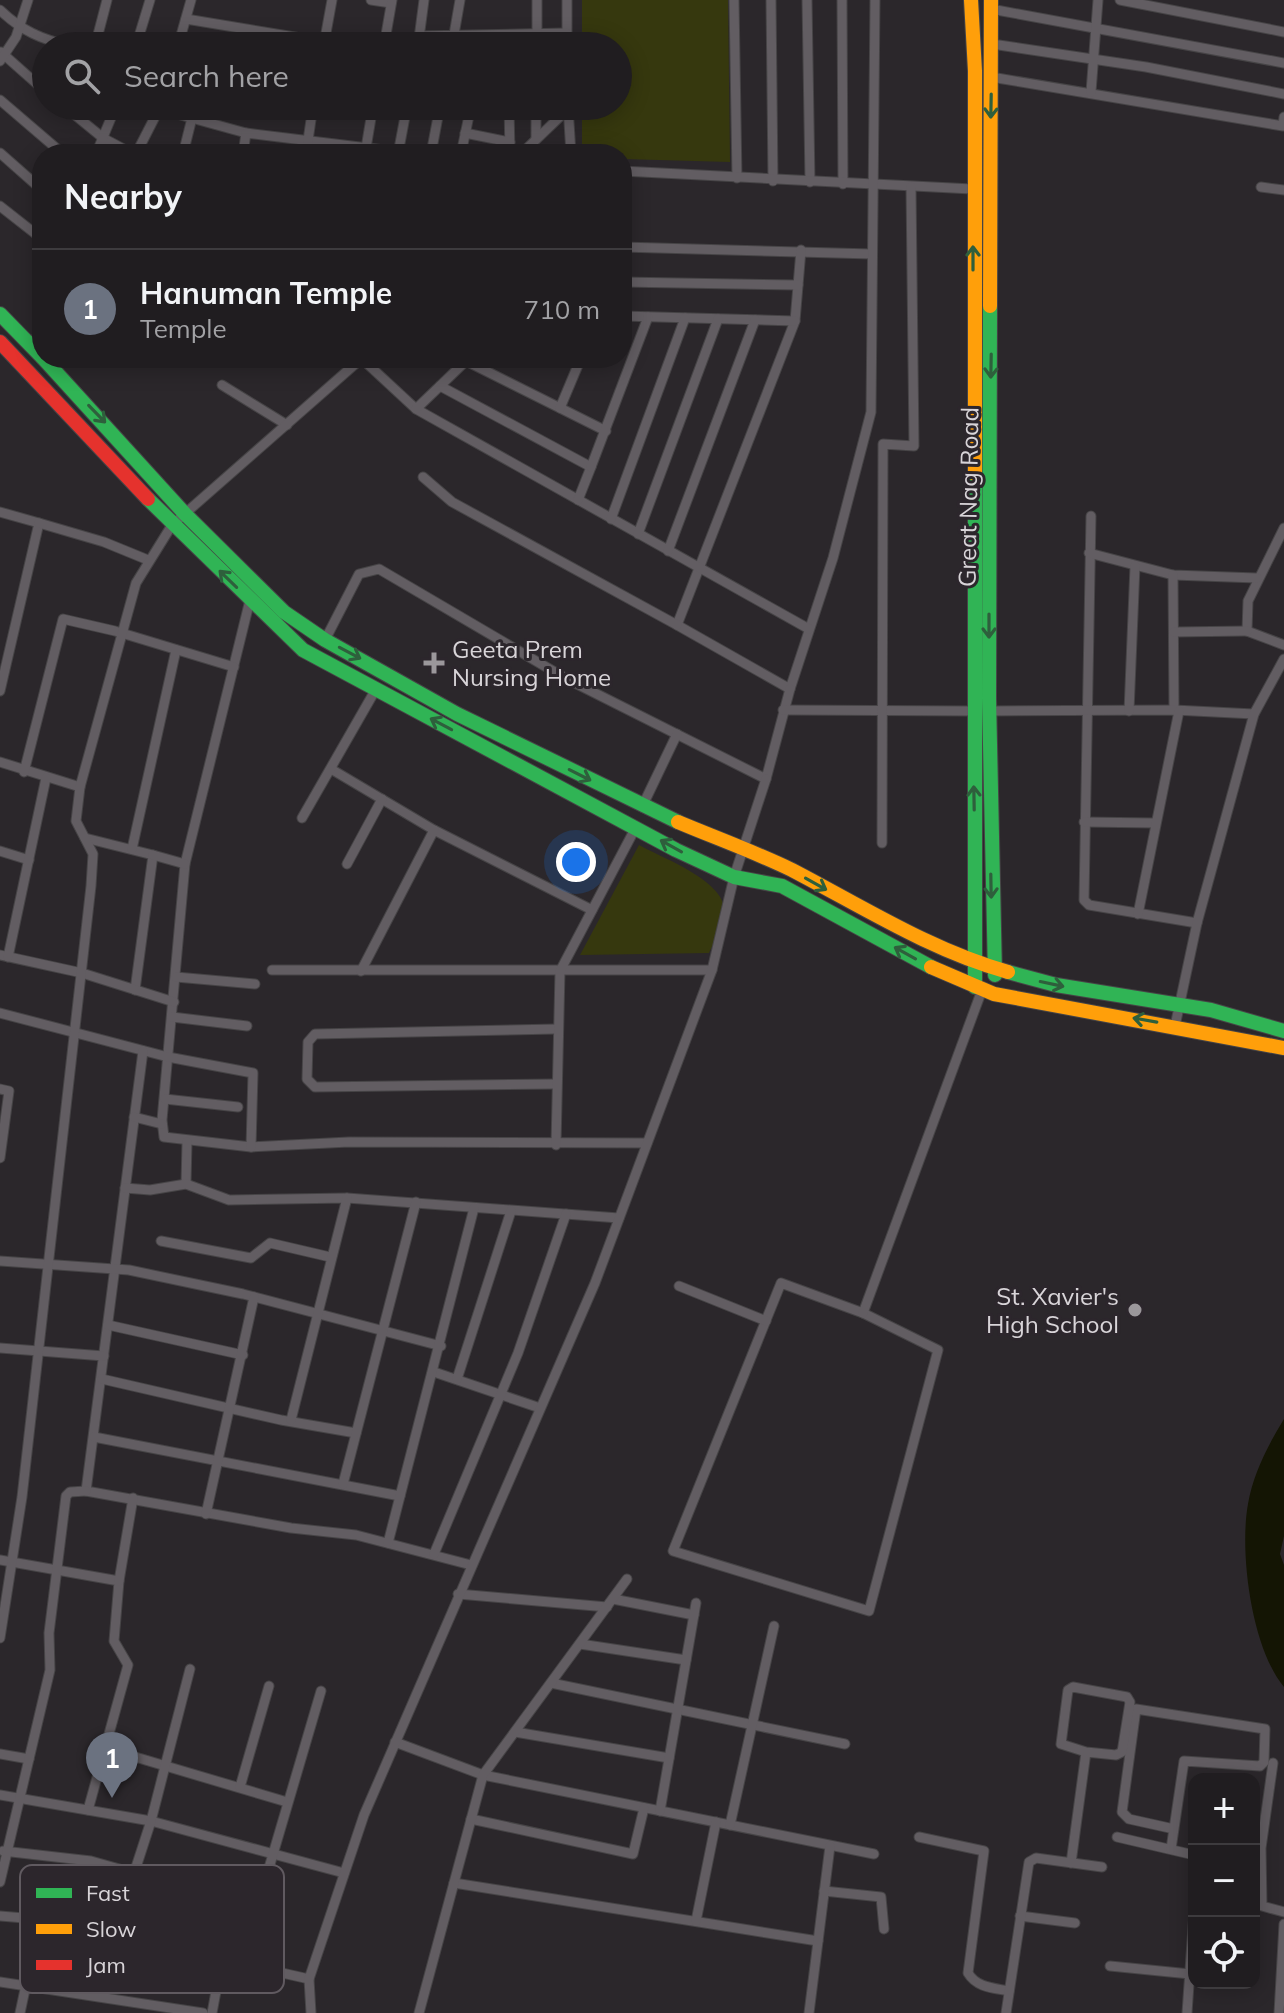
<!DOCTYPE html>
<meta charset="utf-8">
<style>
:root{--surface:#201d20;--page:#282629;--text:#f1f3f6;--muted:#a2a2a5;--line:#3d3b3e;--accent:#9b979b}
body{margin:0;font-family:Mulish,sans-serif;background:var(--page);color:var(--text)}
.controls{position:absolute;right:24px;bottom:24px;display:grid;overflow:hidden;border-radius:16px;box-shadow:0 4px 20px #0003}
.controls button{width:72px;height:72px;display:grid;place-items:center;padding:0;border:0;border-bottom:2px solid var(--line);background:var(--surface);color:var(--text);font:40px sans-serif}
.you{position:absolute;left:576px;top:862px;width:28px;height:28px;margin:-20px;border:6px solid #fff;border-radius:50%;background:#1a73e8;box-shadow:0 0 0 12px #1a73e833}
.badge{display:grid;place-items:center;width:52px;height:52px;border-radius:50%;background:var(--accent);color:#fff;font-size:26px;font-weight:700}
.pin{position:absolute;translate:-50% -66px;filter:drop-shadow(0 2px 4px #0008)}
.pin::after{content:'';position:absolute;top:42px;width:28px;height:24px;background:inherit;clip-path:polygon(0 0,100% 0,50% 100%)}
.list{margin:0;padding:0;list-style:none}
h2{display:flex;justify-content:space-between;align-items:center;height:104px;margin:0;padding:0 32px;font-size:34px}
h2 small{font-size:26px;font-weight:400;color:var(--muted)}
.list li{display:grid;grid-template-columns:52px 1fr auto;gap:24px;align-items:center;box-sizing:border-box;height:120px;padding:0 32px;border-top:2px solid var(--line)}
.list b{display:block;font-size:30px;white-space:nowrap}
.list p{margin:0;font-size:26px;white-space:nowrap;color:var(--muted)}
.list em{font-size:26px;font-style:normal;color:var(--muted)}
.icon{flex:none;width:44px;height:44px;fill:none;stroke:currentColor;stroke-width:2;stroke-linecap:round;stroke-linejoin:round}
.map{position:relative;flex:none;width:1284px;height:2013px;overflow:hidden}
.search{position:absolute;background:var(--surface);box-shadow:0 4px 20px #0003;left:32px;top:32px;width:600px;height:88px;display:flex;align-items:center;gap:20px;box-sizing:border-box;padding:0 28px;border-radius:44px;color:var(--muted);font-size:30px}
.panel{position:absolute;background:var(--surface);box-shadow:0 4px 20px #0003;left:32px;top:144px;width:600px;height:224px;border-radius:32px}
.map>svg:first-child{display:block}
.green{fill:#36380e}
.water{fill:#141504}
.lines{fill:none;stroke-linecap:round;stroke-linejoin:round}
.street-casing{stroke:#464446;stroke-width:11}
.fast-casing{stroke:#464446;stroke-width:16}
.slow-casing{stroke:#464446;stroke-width:16}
.jam-casing{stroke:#464446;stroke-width:16}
.street{stroke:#625d62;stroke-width:9}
.fast{stroke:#30b455;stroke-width:14}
.slow{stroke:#ff9f0a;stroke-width:14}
.jam{stroke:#e5322d;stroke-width:14}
.oneway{stroke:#2e5f3c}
.poi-dot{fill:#9b979b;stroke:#2c262c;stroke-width:3}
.labels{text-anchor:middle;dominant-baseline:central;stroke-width:6;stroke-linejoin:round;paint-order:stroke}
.street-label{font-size:24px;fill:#d8d4d8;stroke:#2c262c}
.poi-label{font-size:24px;fill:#d8d4d8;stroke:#2c262c;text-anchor:start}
.key{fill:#2c262c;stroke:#605a60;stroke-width:2}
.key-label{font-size:22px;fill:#d8d4d8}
</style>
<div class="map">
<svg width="1284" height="2013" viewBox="0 0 1284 2013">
<rect width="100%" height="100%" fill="#2b272b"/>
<g class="green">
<path d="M 582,0 L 728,0 L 730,162 L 622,159 L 622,154 L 582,154 L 582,106 L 618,106 L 618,46 L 582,46 Z"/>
<path d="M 639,845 C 664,859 733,883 724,918 C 722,930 714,942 709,953 L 580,955 Z"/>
</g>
<path class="water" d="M 1284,1419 L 1284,1536 L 1280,1554 L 1284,1565 L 1284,1687 C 1252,1649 1239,1553 1248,1504 C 1253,1474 1268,1445 1284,1419 Z"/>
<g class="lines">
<defs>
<g id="street">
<path d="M 371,0 L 391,3"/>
<path d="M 567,0 L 567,46"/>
<path d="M 734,0 L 737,178"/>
<path d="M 771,0 L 773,181"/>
<path d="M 807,0 L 810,182"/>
<path d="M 842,0 L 843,184"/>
<path d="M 1120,0 L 1284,32"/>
<path d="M 991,9 L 1284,63"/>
<path d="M 0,10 C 22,31 41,39 70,46"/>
<path d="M 186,19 L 325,42"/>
<path d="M 419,36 L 566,33"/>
<path d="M 324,44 L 332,0"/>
<path d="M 992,44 L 1146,67 L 1284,94"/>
<path d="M 95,46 L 107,0"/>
<path d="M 136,46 L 150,0"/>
<path d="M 178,46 L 191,0"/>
<path d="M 384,46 L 392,0"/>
<path d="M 418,46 L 424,0"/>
<path d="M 452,46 L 460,0"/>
<path d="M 537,46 L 537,0"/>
<path d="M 1,52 L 46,92"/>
<path d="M 0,61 L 16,37 L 28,0"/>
<path d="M 991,77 L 1283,126 L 1284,117"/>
<path d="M 1091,92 L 1098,0"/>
<path d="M 0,100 L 63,154"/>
<path d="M 64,106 L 103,138 L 133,154"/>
<path d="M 509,106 L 510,154"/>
<path d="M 568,106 L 571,154"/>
<path d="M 465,133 L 510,142"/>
<path d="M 536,139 L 536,106"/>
<path d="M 0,153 L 42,190"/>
<path d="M 96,154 L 116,106"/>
<path d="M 136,154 L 159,109 L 246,133"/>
<path d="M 183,154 L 192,118"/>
<path d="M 243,154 L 246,133 L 417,154"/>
<path d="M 306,154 L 313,106"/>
<path d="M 365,154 L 373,106"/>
<path d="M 398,154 L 407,106"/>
<path d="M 431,154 L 440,106"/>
<path d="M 461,154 L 471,106"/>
<path d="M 521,154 L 568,109"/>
<path d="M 622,171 L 972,189"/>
<path d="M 1261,187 L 1284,190"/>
<path d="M 0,206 L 42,239"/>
<path d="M 622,247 L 872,254"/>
<path d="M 801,250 L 795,321 L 677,625 L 790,689 L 833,558 L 871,412 L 875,0"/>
<path d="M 622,282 L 798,285"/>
<path d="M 622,316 L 795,321"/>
<path d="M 31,346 L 42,328"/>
<path d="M 361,358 L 416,409 L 809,629"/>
<path d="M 466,361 L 606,431"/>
<path d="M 222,385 L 287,425"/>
<path d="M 440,386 L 591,467 L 578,500"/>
<path d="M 560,408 L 581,358"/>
<path d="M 416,409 L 469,358"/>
<path d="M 591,467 L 648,317"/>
<path d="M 423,477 L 452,502 L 677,625"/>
<path d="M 0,512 L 39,523 L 0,691"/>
<path d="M 1091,516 L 1084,900 L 1089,905 L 1197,923"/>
<path d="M 611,519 L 685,318"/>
<path d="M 39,523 L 104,542 L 148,560"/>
<path d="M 1284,528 L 1248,601 L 1247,631 L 1284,645"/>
<path d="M 638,534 L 718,319"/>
<path d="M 668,551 L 755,320"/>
<path d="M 1089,553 L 1173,575 L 1257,578"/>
<path d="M 1173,575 L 1174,710"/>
<path d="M 250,600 L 185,864 L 162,1120 L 164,1137 L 251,1147 L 349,1142 L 647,1143"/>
<path d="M 1174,632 L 1247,631"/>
<path d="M 325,640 L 359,574 L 379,569 L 565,678 L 766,779 L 790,689"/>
<path d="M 783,710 L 973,711"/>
<path d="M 989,711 L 1174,710 L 1254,714"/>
<path d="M 1129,711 L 1135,566"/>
<path d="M 0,762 L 80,787"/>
<path d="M 331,769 L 434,830 L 592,910"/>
<path d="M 24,772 L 63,619 L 115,631 L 234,667"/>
<path d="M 642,807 L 677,734"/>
<path d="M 302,818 L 376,689"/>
<path d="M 1084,822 L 1155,823"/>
<path d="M 85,838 L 153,855 L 135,990"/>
<path d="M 882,843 L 883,444 L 914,446 L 911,187"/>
<path d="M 132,849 L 176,650"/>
<path d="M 0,851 L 29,860"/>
<path d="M 153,855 L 185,864"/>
<path d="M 347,864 L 382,799"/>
<path d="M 1138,914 L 1179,711"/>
<path d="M 0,955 L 82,973 L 174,1002"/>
<path d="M 8,957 L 46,778"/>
<path d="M 272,970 L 712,970"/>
<path d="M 361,971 L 434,830"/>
<path d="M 176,977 L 255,984"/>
<path d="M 0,1013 L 168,1057 L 253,1073 L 251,1147"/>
<path d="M 172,1017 L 247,1026"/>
<path d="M 1175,1026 L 1197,923 L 1254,714 L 1284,659"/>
<path d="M 143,1051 L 86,1491 L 291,1528 L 356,1535 L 471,1565"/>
<path d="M 556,1084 L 315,1087 L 307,1079 L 308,1042 L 315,1034 L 557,1029"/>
<path d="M 0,1089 L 9,1091 L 0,1158"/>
<path d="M 165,1099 L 238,1107"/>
<path d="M 134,1117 L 162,1124"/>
<path d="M 556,1145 L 560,971 L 636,827"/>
<path d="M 186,1184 L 187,1142"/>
<path d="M 125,1188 L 150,1190 L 186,1184 L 229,1200 L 347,1198 L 619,1218"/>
<path d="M 161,1241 L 251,1258 L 270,1243 L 330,1257"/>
<path d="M 0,1261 L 129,1270 L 243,1294 L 441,1346"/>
<path d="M 781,1283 L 863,1313 L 938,1350 L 869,1611 L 673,1551 Z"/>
<path d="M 679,1286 L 766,1321"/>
<path d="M 863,1313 L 982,990"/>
<path d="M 108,1325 L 243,1355"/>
<path d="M 0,1348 L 104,1356"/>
<path d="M 434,1372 L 540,1408"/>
<path d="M 102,1379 L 281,1420 L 356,1433"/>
<path d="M 457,1379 L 511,1211"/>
<path d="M 291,1420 L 347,1198"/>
<path d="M 94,1437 L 400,1496"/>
<path d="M 343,1484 L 416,1202"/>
<path d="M 206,1514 L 254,1297"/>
<path d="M 388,1543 L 474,1208"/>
<path d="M 434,1554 L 518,1353 L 566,1214"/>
<path d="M 0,1560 L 119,1581 L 114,1641 L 128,1665 L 88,1810"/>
<path d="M 119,1581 L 133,1498"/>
<path d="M 458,1594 L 607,1607"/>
<path d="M 613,1599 L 694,1615"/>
<path d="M 0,1638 L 22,1497 L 91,886 L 93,854 L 76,821 L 80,787 L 136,583 L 172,525 L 362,358"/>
<path d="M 580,1644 L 686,1660"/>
<path d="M 551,1683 L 845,1744"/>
<path d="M 515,1732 L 669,1758"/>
<path d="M 395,1742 L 483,1775 L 874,1854"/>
<path d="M 105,1748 L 287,1802"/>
<path d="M 0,1754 L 29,1759"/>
<path d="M 1273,1763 L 1261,1848 L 1262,1906 L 1284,1912"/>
<path d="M 240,1787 L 269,1686"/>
<path d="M 0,1795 L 151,1821 L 344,1873"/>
<path d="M 660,1811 L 696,1603"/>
<path d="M 471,1819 L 633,1854 L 644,1808"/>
<path d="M 730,1825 L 774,1626"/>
<path d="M 919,1837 L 984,1851 L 968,1973 C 977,1988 994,1988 1009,1991"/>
<path d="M 1117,1837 L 1194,1855"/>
<path d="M 1171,1849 L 1184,1761 L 1260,1766 L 1264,1762 L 1265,1729 L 1136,1709 L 1122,1812 L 1129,1819 L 1174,1829"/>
<path d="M 3,1851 L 91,1861 L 257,1908"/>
<path d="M 1071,1863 L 1086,1752 L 1061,1744 L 1068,1690 L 1073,1687 L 1127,1697 L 1130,1702 L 1122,1752 L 1116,1755 L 1086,1752"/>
<path d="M 0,1882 L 50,1670 L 49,1633 L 66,1496 L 70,1492 L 86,1491"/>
<path d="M 454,1883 L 818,1941"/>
<path d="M 824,1891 L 881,1897 L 884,1929"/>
<path d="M 0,1916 L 48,1920 L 309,1979"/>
<path d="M 1020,1916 L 1075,1923"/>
<path d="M 696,1921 L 716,1822"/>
<path d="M 114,1935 L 151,1821 L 190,1669"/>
<path d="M 241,1963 L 321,1691"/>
<path d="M 1110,1966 L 1190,1974"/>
<path d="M 0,1982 L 203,2013"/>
<path d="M 20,2013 L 40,1919"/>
<path d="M 212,2013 L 222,1959"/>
<path d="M 311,2013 L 309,1979 L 364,1815 L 595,1283 L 712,970 L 734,877 L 766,779"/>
<path d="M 419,2013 L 483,1775 L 627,1579"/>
<path d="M 809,2013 L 830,1846"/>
<path d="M 1006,2013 L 1029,1862 L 1036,1858 L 1102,1867"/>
<path d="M 1187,2013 L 1194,1913"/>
<path d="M 1279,2013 L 1284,1924"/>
</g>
<g id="fast">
<path d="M 990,306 L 989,698 L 995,975"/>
<path d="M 0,314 L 42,357"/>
<path d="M 43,358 L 185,514 L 284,612 L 325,640 L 457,714 L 678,822"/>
<path d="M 975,474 L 975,987"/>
<path d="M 148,499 L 303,650 L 676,850 L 734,877 L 782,886 L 931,967"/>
<path d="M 1008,972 L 1056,985 L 1211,1010 L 1284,1031"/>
</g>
<g id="slow">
<path d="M 971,0 L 975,71 L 975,474"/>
<path d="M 990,306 L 991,0"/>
<path d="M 678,822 C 716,838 755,852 792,870 C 863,907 930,950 1008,972"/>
<path d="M 931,967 L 994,994 L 1284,1048"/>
</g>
<path id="jam" d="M 0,342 L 148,499"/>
</defs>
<use href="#street" class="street-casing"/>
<use href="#fast" class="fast-casing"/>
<use href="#slow" class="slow-casing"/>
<use href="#jam" class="jam-casing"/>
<use href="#street" class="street"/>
<use href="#fast" class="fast"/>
<use href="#slow" class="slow"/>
<use href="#jam" class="jam"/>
</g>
<defs><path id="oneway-shaft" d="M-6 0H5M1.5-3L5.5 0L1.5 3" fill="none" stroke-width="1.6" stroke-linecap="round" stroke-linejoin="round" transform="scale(2)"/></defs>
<g class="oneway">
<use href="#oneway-shaft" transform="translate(991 106) rotate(91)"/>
<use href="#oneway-shaft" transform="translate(973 258) rotate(-90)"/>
<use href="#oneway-shaft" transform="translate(991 366) rotate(91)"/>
<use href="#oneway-shaft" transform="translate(97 414) rotate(46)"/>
<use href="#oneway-shaft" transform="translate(228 579) rotate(-136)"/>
<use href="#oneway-shaft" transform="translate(989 626) rotate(90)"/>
<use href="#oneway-shaft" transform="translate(350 653) rotate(28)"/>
<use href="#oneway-shaft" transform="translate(441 724) rotate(-152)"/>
<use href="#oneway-shaft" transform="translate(580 775) rotate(27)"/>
<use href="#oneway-shaft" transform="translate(974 798) rotate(-91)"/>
<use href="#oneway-shaft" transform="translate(671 846) rotate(-151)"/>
<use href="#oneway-shaft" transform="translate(816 884) rotate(29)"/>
<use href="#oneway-shaft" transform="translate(991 886) rotate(89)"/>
<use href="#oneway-shaft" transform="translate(905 953) rotate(-151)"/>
<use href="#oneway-shaft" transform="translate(1052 984) rotate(12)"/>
<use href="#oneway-shaft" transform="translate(1145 1020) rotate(-170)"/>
</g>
<g class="poi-dot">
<path d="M430 651h8v8h8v8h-8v8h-8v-8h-8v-8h8z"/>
<circle cx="1135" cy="1310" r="8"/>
</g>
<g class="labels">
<g class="street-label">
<text transform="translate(968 497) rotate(-89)">Great Nag Road</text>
</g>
<g class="poi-label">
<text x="452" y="649">Geeta Prem<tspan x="452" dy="28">Nursing Home</tspan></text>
<text x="1119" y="1296" text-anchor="end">St. Xavier's<tspan x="1119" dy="28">High School</tspan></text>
</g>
</g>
<rect x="20" y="1865" width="264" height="128" rx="12" class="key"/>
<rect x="36" y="1888" width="36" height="10" fill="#30b455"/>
<rect x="36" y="1924" width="36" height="10" fill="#ff9f0a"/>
<rect x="36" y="1960" width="36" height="10" fill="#e5322d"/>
<g class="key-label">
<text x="86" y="1901">Fast</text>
<text x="86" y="1937">Slow</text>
<text x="86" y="1973">Jam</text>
</g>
</svg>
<div class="controls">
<button>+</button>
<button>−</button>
<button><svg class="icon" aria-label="locate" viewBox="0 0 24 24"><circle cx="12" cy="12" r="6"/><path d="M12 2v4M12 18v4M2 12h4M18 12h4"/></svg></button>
</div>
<div class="you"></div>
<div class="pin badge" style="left:112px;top:1798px;background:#6b7280">1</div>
<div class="search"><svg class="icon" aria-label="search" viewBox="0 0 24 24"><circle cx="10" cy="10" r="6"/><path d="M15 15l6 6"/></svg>Search here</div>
<section class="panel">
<h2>Nearby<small></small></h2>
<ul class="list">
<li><span class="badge" style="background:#6b7280">1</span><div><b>Hanuman Temple</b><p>Temple</p></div><em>710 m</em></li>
</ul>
</section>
</div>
